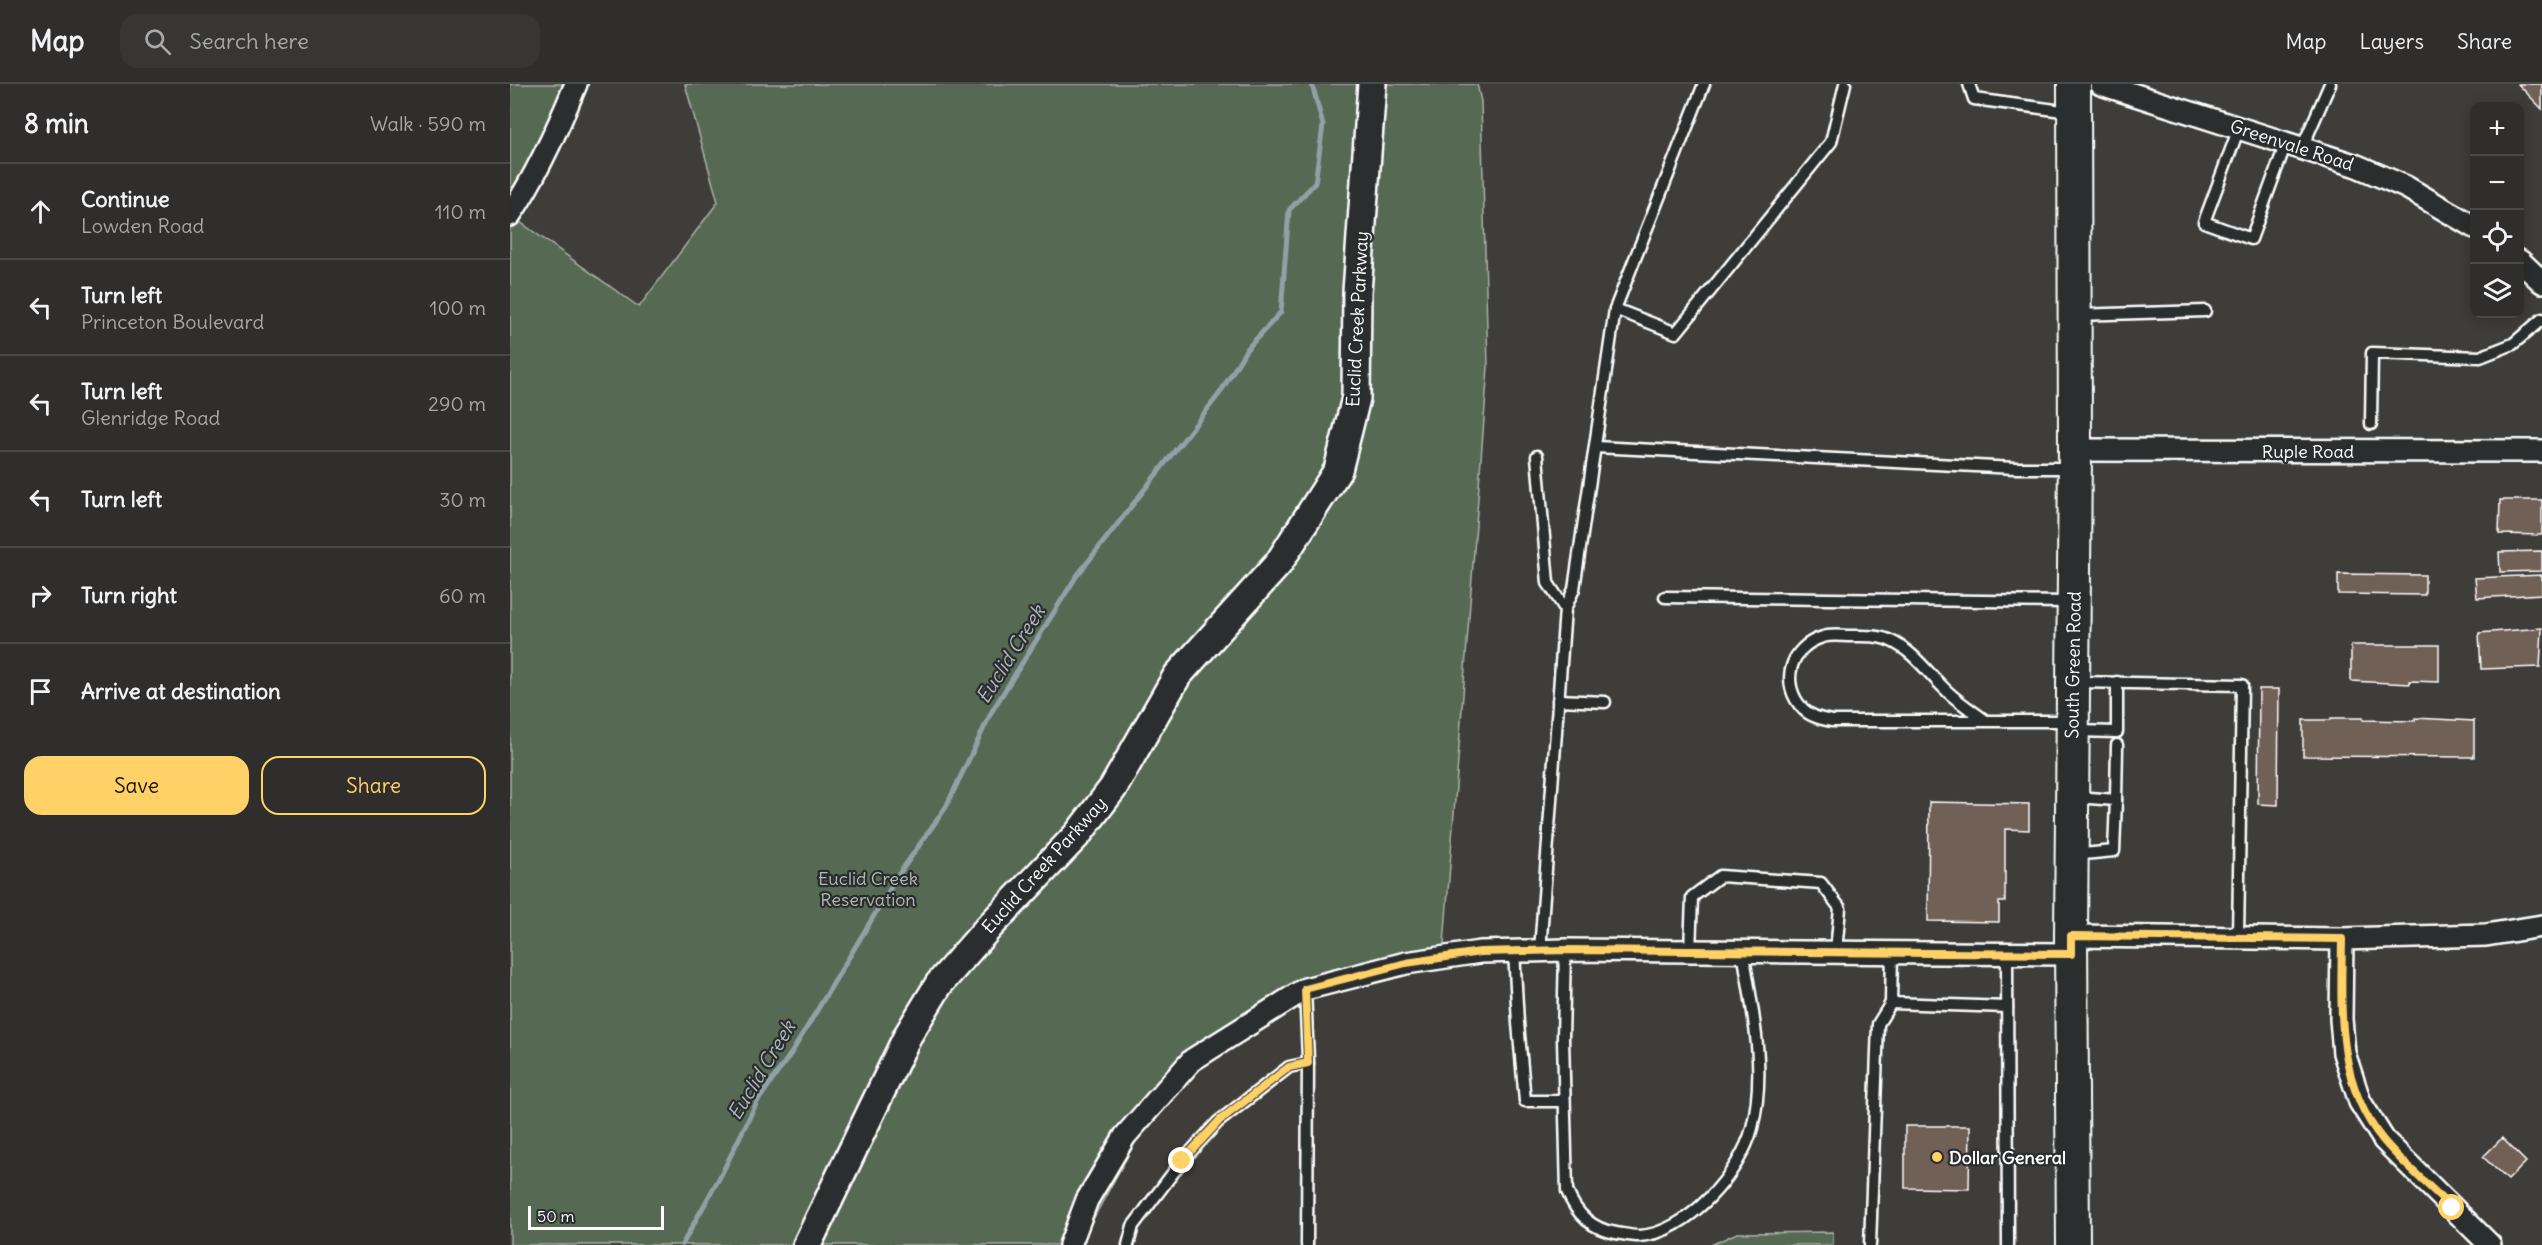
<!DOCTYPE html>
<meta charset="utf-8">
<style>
:root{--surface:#2f2e2c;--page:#373634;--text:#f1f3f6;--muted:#a7a8a9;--line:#4a4a48;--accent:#ffd166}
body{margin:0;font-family:Delius,sans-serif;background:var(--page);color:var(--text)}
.controls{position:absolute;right:18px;top:18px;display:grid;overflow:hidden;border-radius:12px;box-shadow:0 3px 15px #0003}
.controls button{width:54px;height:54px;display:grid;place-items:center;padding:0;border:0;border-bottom:2px solid var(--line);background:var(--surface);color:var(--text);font:30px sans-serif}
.scale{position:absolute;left:18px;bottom:15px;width:136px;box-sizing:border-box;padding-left:6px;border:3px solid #fff;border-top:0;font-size:16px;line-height:21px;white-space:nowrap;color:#fff;-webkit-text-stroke:4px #2a2d2e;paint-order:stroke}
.stop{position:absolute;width:18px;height:18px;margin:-14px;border:4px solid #ffd166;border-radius:50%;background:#fff}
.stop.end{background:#ffd166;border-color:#fff;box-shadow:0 2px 6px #0008}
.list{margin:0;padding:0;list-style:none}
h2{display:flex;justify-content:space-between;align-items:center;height:78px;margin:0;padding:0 24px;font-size:26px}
h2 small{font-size:20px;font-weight:400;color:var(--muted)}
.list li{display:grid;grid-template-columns:39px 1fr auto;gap:18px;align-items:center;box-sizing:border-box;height:96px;padding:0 24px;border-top:2px solid var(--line)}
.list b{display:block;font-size:22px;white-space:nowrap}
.list p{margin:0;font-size:20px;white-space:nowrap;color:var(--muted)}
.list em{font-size:20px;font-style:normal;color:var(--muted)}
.actions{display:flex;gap:12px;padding:18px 24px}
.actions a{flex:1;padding:14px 0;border:2px solid var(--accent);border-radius:18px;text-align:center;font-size:21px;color:var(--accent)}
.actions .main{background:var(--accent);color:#111}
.icon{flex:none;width:33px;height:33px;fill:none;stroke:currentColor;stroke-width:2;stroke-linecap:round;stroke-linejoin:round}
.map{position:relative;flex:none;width:2032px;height:1161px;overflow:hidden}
header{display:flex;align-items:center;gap:36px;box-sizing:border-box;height:84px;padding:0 30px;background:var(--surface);border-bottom:2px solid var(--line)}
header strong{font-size:28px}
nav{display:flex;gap:33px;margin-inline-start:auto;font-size:21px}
.search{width:420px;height:54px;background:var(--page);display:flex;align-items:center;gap:15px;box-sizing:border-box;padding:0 21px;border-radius:18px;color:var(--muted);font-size:22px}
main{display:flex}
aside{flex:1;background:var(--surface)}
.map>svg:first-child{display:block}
.green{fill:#566953;stroke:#aab4a9;stroke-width:1.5}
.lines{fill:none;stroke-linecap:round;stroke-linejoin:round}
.stream{stroke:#92a1a8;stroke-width:5}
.building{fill:#6f6156;stroke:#fff;stroke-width:1.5}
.service-casing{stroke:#fff;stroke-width:15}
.minor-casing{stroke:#fff;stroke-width:26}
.tertiary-casing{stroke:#fff;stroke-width:32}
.secondary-casing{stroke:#fff;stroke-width:36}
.service{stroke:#2a2d2e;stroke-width:10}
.minor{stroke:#2a2d2e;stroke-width:21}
.tertiary{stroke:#2a2d2e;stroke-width:27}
.secondary{stroke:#2a2d2e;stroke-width:32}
.route{stroke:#ffd166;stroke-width:8}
.poi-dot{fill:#ffd166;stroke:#2a2d2e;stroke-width:2}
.labels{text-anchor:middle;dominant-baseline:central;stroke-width:4.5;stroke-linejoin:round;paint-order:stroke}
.street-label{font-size:18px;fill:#fff;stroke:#2a2d2e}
.park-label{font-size:18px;fill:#b3bcb2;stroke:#2a2d2e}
.poi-label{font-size:18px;font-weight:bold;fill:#fff;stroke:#2a2d2e;text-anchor:start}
.water-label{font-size:20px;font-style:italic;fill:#adb9be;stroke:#2a2d2e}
</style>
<header>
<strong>Map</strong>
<div class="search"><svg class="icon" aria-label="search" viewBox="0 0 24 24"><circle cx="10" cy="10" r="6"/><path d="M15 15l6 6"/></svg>Search here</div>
<nav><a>Map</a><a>Layers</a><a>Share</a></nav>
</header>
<main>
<aside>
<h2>8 min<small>Walk · 590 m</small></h2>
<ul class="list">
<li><svg class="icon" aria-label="ahead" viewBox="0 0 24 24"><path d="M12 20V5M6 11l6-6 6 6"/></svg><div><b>Continue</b><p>Lowden Road</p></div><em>110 m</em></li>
<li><svg class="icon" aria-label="left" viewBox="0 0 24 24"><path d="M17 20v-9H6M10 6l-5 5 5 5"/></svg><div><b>Turn left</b><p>Princeton Boulevard</p></div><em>100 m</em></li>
<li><svg class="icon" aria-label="left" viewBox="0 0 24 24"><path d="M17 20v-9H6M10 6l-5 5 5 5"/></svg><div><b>Turn left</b><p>Glenridge Road</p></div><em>290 m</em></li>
<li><svg class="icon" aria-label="left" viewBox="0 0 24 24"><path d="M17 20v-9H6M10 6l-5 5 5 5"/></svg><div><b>Turn left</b></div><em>30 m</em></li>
<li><svg class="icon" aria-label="right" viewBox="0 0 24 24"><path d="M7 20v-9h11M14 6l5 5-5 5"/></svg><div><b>Turn right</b></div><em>60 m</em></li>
<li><svg class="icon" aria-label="arrive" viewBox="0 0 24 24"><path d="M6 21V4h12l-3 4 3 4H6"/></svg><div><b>Arrive at destination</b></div></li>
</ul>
<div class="actions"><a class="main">Save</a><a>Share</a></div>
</aside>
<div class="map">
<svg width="2032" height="1161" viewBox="0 0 2032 1161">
<rect width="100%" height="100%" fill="#3f3d3a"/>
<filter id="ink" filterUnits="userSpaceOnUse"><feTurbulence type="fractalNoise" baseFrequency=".0167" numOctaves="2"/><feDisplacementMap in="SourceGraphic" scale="12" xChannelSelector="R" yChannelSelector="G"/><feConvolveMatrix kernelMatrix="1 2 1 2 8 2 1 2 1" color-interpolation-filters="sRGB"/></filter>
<g filter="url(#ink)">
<g class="green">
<path d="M 0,0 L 53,0 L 29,59 L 0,109 Z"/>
<path d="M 175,0 L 967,0 L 971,17 L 978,283 L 933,873 L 795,905 L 651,1011 L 569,1161 L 0,1161 L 0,131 L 129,223 L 208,118 Z"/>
<path d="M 1323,1148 L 1323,1161 L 1201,1161 L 1227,1149 Z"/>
</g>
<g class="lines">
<path class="stream" d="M 172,1161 L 212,1089 L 247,1018 L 282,968 L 389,790 L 436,723 L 482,627 L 566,493 L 710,309 L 736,266 L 771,228 L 779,126 L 805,99 L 813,41 L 802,0"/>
</g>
<g class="building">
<path d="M 2008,0 L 2032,0 L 2032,25 Z"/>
<path d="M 1990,416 L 2032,416 L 2032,451 L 1989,450 Z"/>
<path d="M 2032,467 L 2032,487 L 1990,488 L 1989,468 Z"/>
<path d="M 1828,490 L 1915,491 L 1915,511 L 1828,510 Z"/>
<path d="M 2032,491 L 2032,510 L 1967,514 L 1965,494 Z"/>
<path d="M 2032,544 L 2030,583 L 1971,585 L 1969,549 Z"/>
<path d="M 1841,561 L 1929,561 L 1929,598 L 1900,597 L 1900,600 L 1841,597 Z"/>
<path d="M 1749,605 L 1769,605 L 1768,721 L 1748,720 Z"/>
<path d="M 1821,634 L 1853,634 L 1853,636 L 1905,637 L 1905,634 L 1964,637 L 1964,673 L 1793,672 L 1793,636 L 1821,636 Z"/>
<path d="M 1419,718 L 1519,720 L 1519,746 L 1495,745 L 1495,818 L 1489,818 L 1489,838 L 1418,837 Z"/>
<path d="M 1395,1042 L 1460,1042 L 1459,1105 L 1395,1104 Z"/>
<path d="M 1992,1054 L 2016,1078 L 1998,1096 L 1973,1073 Z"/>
</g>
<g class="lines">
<defs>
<g id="service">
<path d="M 1459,0 L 1464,15 L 1560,28"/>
<path d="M 1729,44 L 1694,138 L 1741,155 L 1776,59"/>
<path d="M 1792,64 L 1820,0"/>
<path d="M 1105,225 L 1166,249 L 1321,58 L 1335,0"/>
<path d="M 1566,231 L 1695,227"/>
<path d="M 1861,340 L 1862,269 L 1970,273 L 2003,260 L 2032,235"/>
<path d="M 1085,363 L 1505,384 L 1561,384"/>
<path d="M 1027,372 L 1038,499 L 1055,525"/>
<path d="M 1155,513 L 1560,518"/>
<path d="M 1566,598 L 1732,601 L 1728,854"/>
<path d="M 1048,616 L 1095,618"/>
<path d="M 1476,637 C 1464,628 1450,619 1439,609 C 1420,592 1405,568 1381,557 C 1369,551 1354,552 1341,552 C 1332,552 1321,550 1313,553 C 1280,562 1269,600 1293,625 C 1301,633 1312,635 1322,637 L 1559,637"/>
<path d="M 1566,647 L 1607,648 L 1607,598"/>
<path d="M 1566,713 L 1606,716 L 1607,661"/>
<path d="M 1563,771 L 1604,767 L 1606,716"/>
<path d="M 1055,866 L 1053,955 L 1057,1107 C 1066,1130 1081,1145 1106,1149 C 1113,1150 1122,1152 1129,1152 C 1177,1150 1231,1088 1242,1044 C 1257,986 1242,925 1233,867"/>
<path d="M 1004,867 L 1008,939 L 1015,1017 L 1053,1017"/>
<path d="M 1030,867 L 1055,525 L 1064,505 L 1105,225 L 1194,0"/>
<path d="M 1180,867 L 1182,813 L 1210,792 L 1311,799 L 1330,824 L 1326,867"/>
<path d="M 1382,868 L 1381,919 L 1497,923"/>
<path d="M 1497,869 L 1498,1161"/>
<path d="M 795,905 L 798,975 L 797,1161"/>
<path d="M 618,1161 L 623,1142 L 672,1077 L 708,1038 L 779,983 L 798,979"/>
<path d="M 1360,1161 L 1368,940 L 1381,919"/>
</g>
<g id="minor">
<path d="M 1591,0 L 1847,82 L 1896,103 L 1964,143"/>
<path d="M 0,131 C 27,91 48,44 66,0"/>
<path d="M 2010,177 L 2032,198"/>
<path d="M 1565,366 L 2032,367"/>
<path d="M 1561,852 L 1832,855 L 1976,851 L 2032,842"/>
<path d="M 1832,855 L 1831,935 L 1834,969 L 1850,1018 L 1874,1056 L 1980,1161"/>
<path d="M 560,1161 L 577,1116 L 615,1052 L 682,976 L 795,905 L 896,879 L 970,868 L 1055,866 L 1561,870"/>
</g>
<path id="tertiary" d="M 297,1161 L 398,951 L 429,900 L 479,843 L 568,750 L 603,704 L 667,592 L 768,480 L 828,386 L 846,314 L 847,208 L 862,0"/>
<path id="secondary" d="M 1563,1161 L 1561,852 L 1565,366 L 1564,0"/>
</defs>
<use href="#service" class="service-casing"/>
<use href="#minor" class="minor-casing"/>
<use href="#tertiary" class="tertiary-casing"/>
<use href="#secondary" class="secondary-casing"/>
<use href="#service" class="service"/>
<use href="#minor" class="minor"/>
<use href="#tertiary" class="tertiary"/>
<use href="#secondary" class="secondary"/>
</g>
</g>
<g class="lines" filter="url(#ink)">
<path class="route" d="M 672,1077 L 710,1036 L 779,983 L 798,979 L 795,905 L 896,879 L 970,868 L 1055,866 L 1561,870 L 1561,852 L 1832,855 C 1831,925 1826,998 1873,1056 C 1893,1080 1920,1102 1942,1124"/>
</g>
<circle class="poi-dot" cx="1427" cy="1073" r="6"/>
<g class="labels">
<g class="street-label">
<text transform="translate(1782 61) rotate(18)">Greenvale Road</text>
<text transform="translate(847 235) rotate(-87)">Euclid Creek Parkway</text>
<text x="1798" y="367">Ruple Road</text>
<text transform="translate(1563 581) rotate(-89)">South Green Road</text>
<text transform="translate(534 781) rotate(-48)">Euclid Creek Parkway</text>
</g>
<g class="park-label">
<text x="358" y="794">Euclid Creek<tspan x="358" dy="21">Reservation</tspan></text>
</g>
<g class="poi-label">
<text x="1439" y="1073">Dollar General</text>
</g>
<g class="water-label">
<text transform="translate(500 570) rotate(-58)">Euclid Creek</text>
<text transform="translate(251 986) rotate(-59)">Euclid Creek</text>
</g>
</g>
</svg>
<div class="controls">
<button>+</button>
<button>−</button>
<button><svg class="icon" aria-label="locate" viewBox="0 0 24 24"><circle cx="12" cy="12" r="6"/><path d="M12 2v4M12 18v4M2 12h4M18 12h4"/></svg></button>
<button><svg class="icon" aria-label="layers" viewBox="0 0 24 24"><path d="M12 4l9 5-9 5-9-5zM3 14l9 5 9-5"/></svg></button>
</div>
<div class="scale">50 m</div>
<div class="stop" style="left:1942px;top:1124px"></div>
<div class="stop end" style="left:672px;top:1077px"></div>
</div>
</main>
